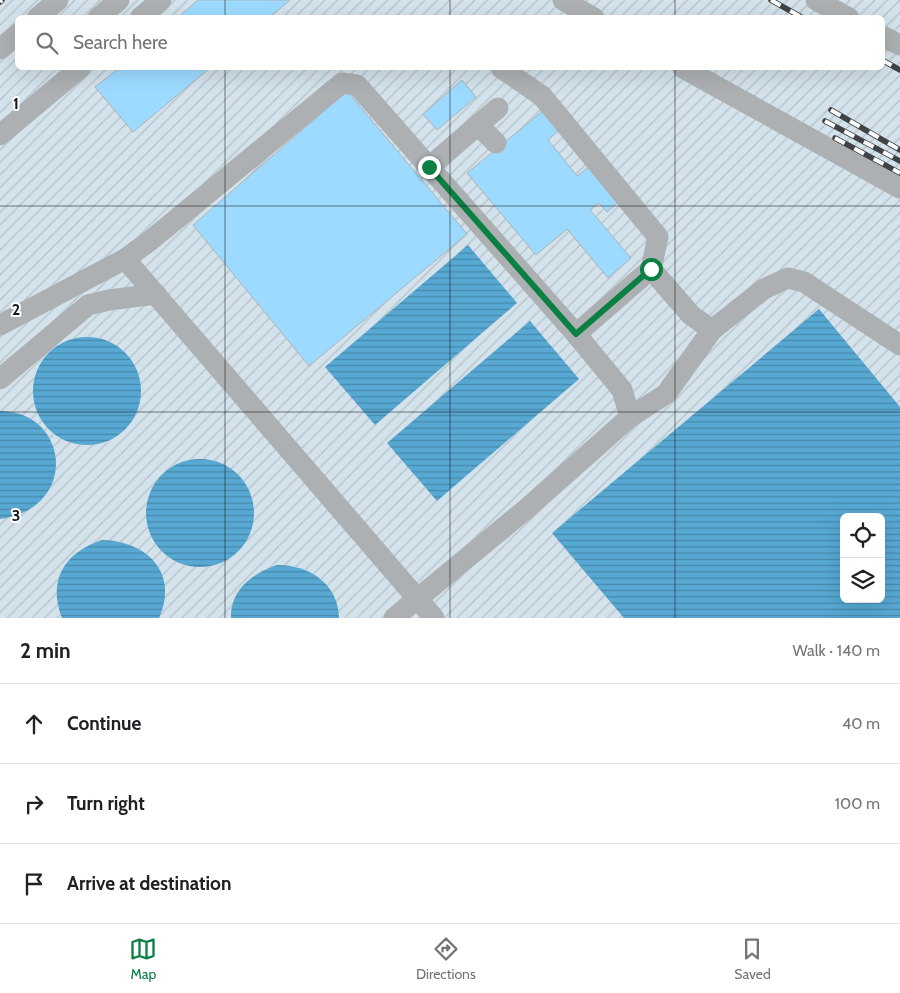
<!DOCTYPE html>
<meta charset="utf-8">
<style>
:root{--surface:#fff;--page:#f6f6f6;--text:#202124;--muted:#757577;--line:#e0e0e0;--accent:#0b8043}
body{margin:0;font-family:Cabin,sans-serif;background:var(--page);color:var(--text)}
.controls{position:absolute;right:15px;bottom:15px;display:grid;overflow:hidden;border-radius:8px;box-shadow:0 5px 20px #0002}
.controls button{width:45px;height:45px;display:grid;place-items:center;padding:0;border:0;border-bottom:1px solid var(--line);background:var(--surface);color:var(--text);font:25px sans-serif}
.stop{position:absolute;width:15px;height:15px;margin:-11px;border:4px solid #0b8043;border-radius:50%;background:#fff}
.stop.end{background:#0b8043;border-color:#fff;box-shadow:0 1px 5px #0008}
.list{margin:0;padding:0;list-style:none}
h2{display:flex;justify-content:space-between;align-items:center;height:65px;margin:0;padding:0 20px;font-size:21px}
h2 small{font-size:16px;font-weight:400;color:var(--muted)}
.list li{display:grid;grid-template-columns:32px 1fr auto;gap:15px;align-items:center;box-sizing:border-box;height:80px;padding:0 20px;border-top:1px solid var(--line)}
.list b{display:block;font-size:19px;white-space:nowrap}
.list em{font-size:16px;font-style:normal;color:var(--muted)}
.icon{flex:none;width:28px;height:28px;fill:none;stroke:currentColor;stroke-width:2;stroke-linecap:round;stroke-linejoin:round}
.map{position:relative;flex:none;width:900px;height:618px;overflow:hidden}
.search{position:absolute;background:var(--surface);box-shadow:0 5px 20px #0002;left:15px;right:15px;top:15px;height:55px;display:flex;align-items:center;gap:12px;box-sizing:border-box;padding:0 18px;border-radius:8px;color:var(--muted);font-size:19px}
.sheet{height:305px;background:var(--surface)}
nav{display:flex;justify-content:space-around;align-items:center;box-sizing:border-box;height:70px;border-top:1px solid var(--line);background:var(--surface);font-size:14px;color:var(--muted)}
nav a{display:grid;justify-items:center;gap:2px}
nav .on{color:var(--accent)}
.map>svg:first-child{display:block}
.industrial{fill:url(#industrial-furrows);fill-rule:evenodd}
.water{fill:url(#water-rules);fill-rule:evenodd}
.building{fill:#9cdbff;stroke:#abb2b7}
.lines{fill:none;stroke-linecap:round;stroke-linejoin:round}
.minor{stroke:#adb0b2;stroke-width:21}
.rail-casing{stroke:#3f4345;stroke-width:5.5}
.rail{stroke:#fff;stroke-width:4;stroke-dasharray:11;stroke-linecap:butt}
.route{stroke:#0b8043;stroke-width:6}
.grid{fill:none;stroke:#15181a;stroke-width:1;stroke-opacity:0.55}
.grid-label{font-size:16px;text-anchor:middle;font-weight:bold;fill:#15181a;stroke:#fff;stroke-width:4;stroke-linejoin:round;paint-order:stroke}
</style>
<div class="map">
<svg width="900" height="618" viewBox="0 0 900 618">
<defs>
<pattern id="industrial-furrows" width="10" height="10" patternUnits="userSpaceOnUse" patternTransform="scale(1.25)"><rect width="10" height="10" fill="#d3e2eb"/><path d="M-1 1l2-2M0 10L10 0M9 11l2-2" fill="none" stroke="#b4c1c9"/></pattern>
<pattern id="water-rules" width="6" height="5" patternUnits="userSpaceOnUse" patternTransform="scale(1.25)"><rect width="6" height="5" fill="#57a8d3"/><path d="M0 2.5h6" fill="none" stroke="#4788aa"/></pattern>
</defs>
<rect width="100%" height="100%" fill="#e5edf2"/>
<path class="industrial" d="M 0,0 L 900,0 L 900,618 L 0,618 ZM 18,18 L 882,18 L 882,68 L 18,68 ZM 844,517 L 881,517 L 881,599 L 844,599 Z"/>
<g class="water">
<path d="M 468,245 L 517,303 L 375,425 L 325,367 Z"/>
<path d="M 819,309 L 900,407 L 900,618 L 624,618 L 552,533 ZM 844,517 L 881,517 L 881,599 L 844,599 Z"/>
<path d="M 530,321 L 579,379 L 437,501 L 387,443 Z"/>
<circle cx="87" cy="391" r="54"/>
<path d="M 0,411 C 69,411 80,508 0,519 Z"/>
<circle cx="200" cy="513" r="54"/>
<path d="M 102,540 C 147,541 179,573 159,618 L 62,618 C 47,580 65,552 102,540 Z"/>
<path d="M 277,565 C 309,565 338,583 339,618 L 231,618 C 230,590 253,573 277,565 Z"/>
</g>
<g class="building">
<path d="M 198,0 L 290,0 L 269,18 L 177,18 Z"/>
<path d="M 119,68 L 210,68 L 133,132 L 95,87 Z"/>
<path d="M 462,80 L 476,97 L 437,130 L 423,114 Z"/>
<path d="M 347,91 L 467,234 L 309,366 L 193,225 Z"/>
<path d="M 544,110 L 560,129 L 548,140 L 577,176 L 590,166 L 619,201 L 607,212 L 599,203 L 590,210 L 631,258 L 608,278 L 567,229 L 536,255 L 467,173 Z"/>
</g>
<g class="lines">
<g class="minor">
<path d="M 563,0 L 594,18"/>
<path d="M 816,0 L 849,18"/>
<path d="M 37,18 L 58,0"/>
<path d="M 98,18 L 119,0"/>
<path d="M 140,18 L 161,0"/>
<path d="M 882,36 L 900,45"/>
<path d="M 0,49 L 18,34"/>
<path d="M 501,68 L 542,96 L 658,237 L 651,269 L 576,334"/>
<path d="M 683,68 L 900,188"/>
<path d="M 478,125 L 496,143"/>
<path d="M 0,135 L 80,68"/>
<path d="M 429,167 L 498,108"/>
<path d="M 125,259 L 151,240 L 342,83 L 357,85 L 576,334 L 622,390 L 630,417 L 525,510 L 394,618"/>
<path d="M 651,269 L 691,315 L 712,330"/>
<path d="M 0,325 L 125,259 L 434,618"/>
<path d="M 0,379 L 88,305 L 109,300 L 156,294"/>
<path d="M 630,417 L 666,394 L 712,330 L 764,289 L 788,278 L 804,282 L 900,345"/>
</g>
<defs>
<g id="rail">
<path d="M 771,0 L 803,18"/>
<path d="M 0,2 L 2,0"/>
<path d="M 882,60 L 900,70"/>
<path d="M 831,110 L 900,150"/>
<path d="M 825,121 L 900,161"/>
<path d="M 835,138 L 900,173"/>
</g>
</defs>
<use href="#rail" class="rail-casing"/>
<use href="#rail" class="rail"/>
</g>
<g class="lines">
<path class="route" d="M 429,167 L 576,334 L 651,269"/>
</g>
<path class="grid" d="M 225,0 L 225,18M 450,0 L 450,18M 675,0 L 675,18M 225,68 L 225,618M 450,68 L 450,618M 675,68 L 675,618M 0,206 L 900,206M 0,412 L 900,412"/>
<g class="grid-label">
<text x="16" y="109">1</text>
<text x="16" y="315">2</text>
<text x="16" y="521">3</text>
</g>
</svg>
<div class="controls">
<button><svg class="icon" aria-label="locate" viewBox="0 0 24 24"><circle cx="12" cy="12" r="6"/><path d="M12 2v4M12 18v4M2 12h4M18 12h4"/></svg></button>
<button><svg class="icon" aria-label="layers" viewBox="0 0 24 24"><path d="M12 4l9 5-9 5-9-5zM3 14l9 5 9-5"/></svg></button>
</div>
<div class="stop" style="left:651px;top:269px"></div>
<div class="stop end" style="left:429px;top:167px"></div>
<div class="search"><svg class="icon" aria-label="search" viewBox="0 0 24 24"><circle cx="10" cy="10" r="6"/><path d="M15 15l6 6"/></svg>Search here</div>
</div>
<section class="sheet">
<h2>2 min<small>Walk · 140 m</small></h2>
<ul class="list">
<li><svg class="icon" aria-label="ahead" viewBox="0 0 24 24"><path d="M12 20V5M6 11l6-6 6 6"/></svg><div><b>Continue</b></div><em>40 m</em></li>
<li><svg class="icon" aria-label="right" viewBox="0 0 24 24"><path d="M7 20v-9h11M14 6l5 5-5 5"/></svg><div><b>Turn right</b></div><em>100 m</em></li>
<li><svg class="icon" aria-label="arrive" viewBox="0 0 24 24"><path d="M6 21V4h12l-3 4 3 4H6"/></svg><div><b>Arrive at destination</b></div></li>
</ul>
</section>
<nav>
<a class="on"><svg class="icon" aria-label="map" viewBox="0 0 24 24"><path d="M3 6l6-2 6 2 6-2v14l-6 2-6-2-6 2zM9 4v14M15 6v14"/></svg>Map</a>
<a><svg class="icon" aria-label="directions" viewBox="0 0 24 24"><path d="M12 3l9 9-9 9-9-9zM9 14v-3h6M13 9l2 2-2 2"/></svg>Directions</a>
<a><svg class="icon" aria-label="saved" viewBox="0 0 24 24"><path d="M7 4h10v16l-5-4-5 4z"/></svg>Saved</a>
</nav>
